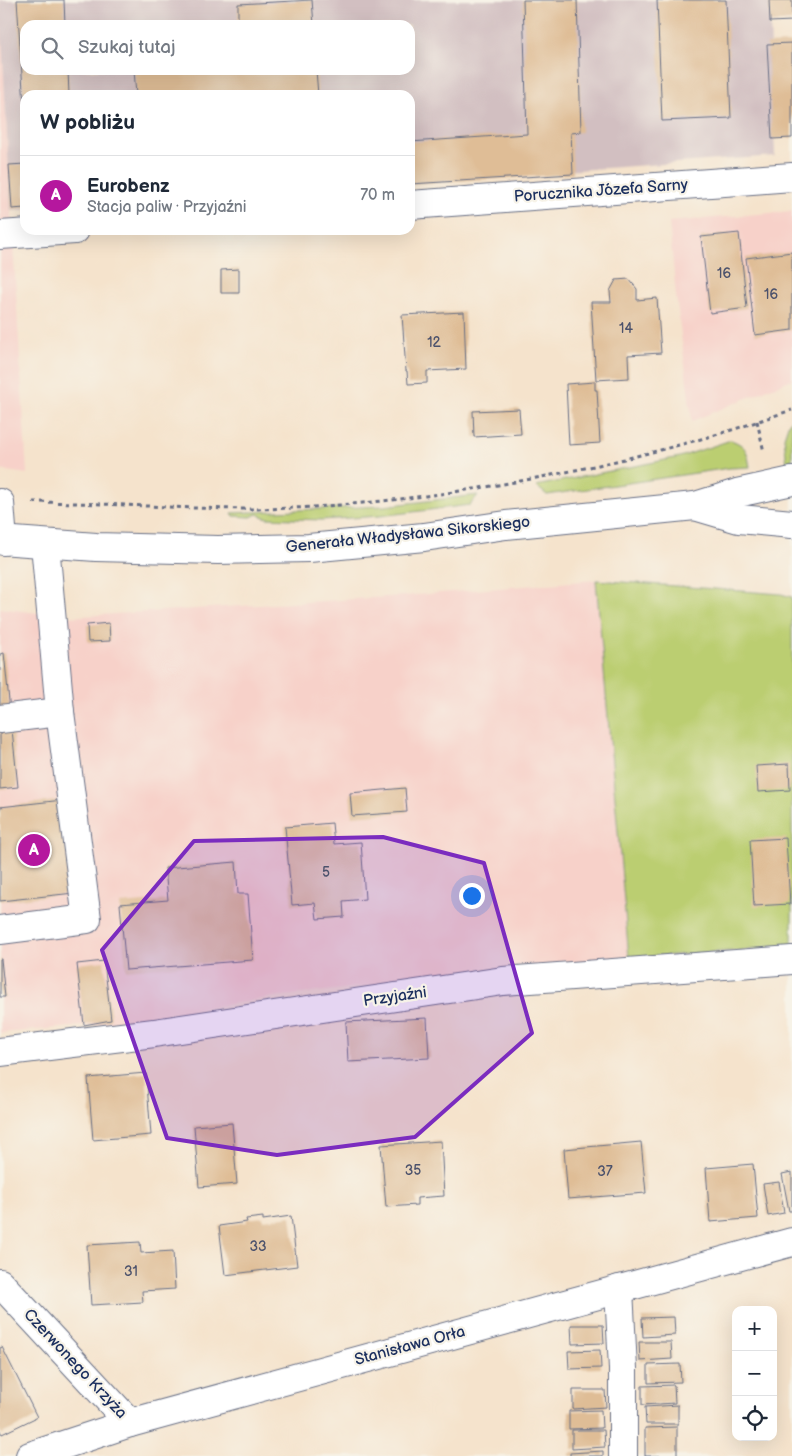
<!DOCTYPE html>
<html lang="pl">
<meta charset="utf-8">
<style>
:root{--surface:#fff;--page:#f6f6f7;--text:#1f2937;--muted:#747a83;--line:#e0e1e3;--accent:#b5179e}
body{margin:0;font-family:"Balsamiq Sans",sans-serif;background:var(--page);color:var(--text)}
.controls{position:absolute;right:15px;bottom:15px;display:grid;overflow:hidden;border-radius:10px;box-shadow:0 5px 20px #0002}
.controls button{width:45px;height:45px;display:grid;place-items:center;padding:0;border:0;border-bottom:1px solid var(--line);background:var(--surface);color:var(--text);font:25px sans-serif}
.you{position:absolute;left:471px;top:895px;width:18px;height:18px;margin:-12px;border:4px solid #fff;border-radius:50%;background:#1a73e8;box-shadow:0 0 0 8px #1a73e833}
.badge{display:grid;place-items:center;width:32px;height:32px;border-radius:50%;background:var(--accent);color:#fff;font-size:16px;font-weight:700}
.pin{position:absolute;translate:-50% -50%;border:2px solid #fff;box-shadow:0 1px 5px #0006}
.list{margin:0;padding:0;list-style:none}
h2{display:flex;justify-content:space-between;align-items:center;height:65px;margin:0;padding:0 20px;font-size:21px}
h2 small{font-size:16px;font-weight:400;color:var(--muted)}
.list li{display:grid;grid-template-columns:32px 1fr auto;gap:15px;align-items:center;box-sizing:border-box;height:80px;padding:0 20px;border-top:1px solid var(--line)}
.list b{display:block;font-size:19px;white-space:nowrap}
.list p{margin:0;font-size:16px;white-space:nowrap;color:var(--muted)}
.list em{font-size:16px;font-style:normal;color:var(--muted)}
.icon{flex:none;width:28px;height:28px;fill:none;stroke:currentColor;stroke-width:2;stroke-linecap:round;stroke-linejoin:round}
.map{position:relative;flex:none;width:792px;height:1456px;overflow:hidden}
.search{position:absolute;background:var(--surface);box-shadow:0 5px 20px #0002;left:20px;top:20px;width:395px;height:55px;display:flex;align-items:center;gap:12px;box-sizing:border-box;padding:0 18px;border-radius:15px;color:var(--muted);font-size:19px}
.panel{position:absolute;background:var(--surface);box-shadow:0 5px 20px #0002;left:20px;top:90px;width:395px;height:145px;border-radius:15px}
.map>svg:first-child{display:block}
.built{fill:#f7d1c9}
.industrial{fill:#d2bfc1;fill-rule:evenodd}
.green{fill:#bbce71;stroke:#6b7e68}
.building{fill:#dfbd96}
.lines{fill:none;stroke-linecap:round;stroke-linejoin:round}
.minor-casing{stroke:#676e84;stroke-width:30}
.major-casing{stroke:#676e84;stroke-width:30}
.path{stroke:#676e84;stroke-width:3;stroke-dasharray:4 4;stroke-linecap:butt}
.minor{stroke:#fff;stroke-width:28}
.major{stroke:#fff;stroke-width:28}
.marked{fill:#7b2cbf;fill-opacity:0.2;stroke:#7b2cbf;stroke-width:4;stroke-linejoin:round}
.labels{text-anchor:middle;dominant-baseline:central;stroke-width:4.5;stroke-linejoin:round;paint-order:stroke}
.number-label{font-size:14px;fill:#4c526c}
.street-label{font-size:16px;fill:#1b2f5e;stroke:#f7f3e8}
</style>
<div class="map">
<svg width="792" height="1456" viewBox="0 0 792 1456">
<rect width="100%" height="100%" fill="#f7f3e8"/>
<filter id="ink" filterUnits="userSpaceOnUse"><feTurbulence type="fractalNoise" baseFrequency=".02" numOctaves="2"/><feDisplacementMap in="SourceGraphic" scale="10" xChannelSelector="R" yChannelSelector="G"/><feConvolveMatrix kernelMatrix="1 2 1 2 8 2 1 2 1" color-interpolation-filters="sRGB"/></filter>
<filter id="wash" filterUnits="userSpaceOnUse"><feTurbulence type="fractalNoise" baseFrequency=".0096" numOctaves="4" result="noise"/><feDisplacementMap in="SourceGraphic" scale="20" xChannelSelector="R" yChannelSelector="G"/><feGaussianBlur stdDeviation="1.12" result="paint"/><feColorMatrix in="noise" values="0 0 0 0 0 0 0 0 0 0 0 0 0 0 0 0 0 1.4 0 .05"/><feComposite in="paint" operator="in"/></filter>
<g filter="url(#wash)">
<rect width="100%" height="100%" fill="#f5e3cc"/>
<g class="built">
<path d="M 0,0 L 11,211 L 27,474 L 0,470 Z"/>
<path d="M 792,211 L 792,379 L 692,421 L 676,295 L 669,222 Z"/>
<path d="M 596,580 L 629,958 L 452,976 L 275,997 L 107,1024 L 0,1033 L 0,608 L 67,617 L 404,596 Z"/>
</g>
<path class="industrial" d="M 0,0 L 792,0 L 792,21 L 770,22 L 775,156 L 410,182 L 410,95 L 25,95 L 25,210 L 11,211 ZM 25,25 L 410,25 L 410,70 L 25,70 Z"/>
<g class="green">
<path d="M 792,420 L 792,462 L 787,464 L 784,437 L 789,422 Z"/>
<path d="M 731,440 C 747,446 747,451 750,467 L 730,468 L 547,495 L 536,486 L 680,457 Z"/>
<path d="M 478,495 L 470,505 L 380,516 L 321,520 L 267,518 L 257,514 L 251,517 L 234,516 L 232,513 L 384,506 Z"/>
<path d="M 596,580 L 781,594 L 792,597 L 792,947 L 629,958 Z"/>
</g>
<g id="blocks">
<g class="building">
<path d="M 17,0 L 64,0 L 65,25 L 25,25 L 25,70 L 68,70 L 69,95 L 25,95 L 25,104 L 24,105 Z"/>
<path d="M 312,0 L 314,25 L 215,25 L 215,23 L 238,22 L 238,4 Z"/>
<path d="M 523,0 L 577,0 L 581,132 L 571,133 L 573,174 L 410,184 L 410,142 L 527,134 Z"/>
<path d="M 657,0 L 726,0 L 731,118 L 662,121 Z"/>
<path d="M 769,0 L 792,0 L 792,21 L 770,22 Z"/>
<path d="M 792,43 L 792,138 L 772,139 L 767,44 Z"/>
<path d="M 134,70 L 316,70 L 318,95 L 136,95 Z"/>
<path d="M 25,164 L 25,208 L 12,209 L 9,165 Z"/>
<path d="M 739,233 L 747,308 L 710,313 L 701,237 Z"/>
<path d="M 792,252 L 792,330 L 755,335 L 746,258 Z"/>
<path d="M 239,269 L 239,293 L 221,293 L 221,270 Z"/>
<path d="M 629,279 L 637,289 L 637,300 L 657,298 L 661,353 L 628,355 L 629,378 L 596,380 L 591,302 L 611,302 L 610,291 L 616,280 Z"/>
<path d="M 464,312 L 466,369 L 427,371 L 427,383 L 408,384 L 407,371 L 406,371 L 402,315 Z"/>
<path d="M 595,382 L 595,390 L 597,390 L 600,443 L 569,445 L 566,384 Z"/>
<path d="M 519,409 L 521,434 L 474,437 L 473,411 Z"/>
<path d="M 109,623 L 110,641 L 88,642 L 87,625 Z"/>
<path d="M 4,653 L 18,787 L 0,789 L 0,654 Z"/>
<path d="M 789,764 L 790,790 L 758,792 L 756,766 Z"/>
<path d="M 405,788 L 407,812 L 352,816 L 350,793 Z"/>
<path d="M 63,800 L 74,893 L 0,901 L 0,807 Z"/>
<path d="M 332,823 L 334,844 L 361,842 L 365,899 L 343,901 L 344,917 L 317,919 L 315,903 L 292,905 L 285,827 Z"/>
<path d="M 786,838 L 790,904 L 754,906 L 750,840 Z"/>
<path d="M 236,862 L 238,894 L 248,894 L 253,960 L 126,970 L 120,904 L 168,900 L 165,868 Z"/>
<path d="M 0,959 L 1,959 L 5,997 L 0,997 Z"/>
<path d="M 104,961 L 111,1020 L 84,1025 L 77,964 Z"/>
<path d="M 427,1018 L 429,1058 L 348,1062 L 346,1022 Z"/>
<path d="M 146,1073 L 151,1135 L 93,1140 L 88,1078 Z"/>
<path d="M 232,1123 L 237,1184 L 199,1187 L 194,1126 Z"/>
<path d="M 441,1141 L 444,1196 L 417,1198 L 417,1205 L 386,1207 L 381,1145 Z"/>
<path d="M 641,1142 L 646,1193 L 568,1199 L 564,1149 Z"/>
<path d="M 753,1164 L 758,1218 L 710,1222 L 706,1168 Z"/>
<path d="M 792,1172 L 792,1211 L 789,1211 L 782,1174 Z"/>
<path d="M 779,1182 L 784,1213 L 768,1216 L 763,1184 Z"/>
<path d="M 291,1216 L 297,1266 L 225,1275 L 219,1226 L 247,1222 L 246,1219 L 263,1217 L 263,1220 Z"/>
<path d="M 140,1242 L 141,1253 L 173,1251 L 175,1289 L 142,1291 L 143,1302 L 91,1305 L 87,1245 Z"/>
<path d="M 674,1317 L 675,1335 L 643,1337 L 642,1318 Z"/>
<path d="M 571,1325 L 603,1325 L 604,1343 L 572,1344 Z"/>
<path d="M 639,1342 L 671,1342 L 672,1359 L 640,1361 Z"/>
<path d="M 2,1347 L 37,1417 L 2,1434 L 0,1431 L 0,1348 Z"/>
<path d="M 600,1350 L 601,1368 L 569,1369 L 568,1351 Z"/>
<path d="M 680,1364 L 681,1382 L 648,1383 L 648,1365 Z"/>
<path d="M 674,1385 L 675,1403 L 642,1405 L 642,1386 Z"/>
<path d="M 573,1390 L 605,1390 L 606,1407 L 573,1409 Z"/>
<path d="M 678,1405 L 678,1424 L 646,1424 L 645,1407 Z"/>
<path d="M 601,1410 L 602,1428 L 569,1429 L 569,1411 Z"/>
<path d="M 677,1427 L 677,1456 L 645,1456 L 645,1428 Z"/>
<path d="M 572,1430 L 604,1430 L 605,1447 L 572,1449 Z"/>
<path d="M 603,1451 L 603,1456 L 570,1456 L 570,1453 Z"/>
</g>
</g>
</g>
<g filter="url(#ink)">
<use href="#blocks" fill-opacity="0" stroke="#676e84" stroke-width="1"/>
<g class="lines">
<defs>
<g id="minor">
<path d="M 410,205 L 792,177"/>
<path d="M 0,235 L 75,230"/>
<path d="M 0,503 L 3,541"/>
<path d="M 0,719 L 60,712 L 45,544"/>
<path d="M 0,930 L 87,919 L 60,712"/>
<path d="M 0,1052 L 154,1033 L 503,981 L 792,960"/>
<path d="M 0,1283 L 130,1423"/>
<path d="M 619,1289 L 623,1369 L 623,1456"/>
<path d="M 30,1456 L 130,1423 L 792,1242"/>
</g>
<g id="major">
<path d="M 695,506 L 739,519 L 792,524"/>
<path d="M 0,540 L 96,547 L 218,550 L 309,548 L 424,537 L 506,525 L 695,506 L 737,493 L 792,481"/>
</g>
</defs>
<use href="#minor" class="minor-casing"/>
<use href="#major" class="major-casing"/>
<g class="path">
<path d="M 757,421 L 764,452"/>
<path d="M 33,502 C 126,503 219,513 312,507 C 451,498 588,472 722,433 C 746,426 769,417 792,410"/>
</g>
<use href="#minor" class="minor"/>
<use href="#major" class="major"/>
</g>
</g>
<path class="marked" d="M 383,837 L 484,863 L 532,1033 L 415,1137 L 277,1155 L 167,1138 L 102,950 L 194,841 Z"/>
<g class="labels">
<g class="number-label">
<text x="724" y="273">16</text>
<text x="771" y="294">16</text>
<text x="626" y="328">14</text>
<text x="434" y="342">12</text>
<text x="326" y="872">5</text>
<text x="413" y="1170">35</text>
<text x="605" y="1171">37</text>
<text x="258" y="1246">33</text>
<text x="131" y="1271">31</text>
</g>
<g class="street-label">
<text transform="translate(601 191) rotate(-4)">Porucznika Józefa Sarny</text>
<text transform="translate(408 535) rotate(-6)">Generała Władysława Sikorskiego</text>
<text transform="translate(395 997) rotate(-8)">Przyjaźni</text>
<text transform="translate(410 1346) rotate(-15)">Stanisława Orła</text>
<text transform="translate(75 1364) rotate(47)">Czerwonego Krzyża</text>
</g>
</g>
</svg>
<div class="controls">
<button>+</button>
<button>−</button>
<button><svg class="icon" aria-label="locate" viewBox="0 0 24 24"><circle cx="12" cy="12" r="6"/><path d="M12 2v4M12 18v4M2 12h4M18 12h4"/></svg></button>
</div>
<div class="you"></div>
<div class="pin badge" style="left:34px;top:850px">A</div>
<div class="search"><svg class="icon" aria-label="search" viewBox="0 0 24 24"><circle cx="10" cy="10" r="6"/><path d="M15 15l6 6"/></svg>Szukaj tutaj</div>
<section class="panel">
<h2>W pobliżu<small></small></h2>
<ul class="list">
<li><span class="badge">A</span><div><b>Eurobenz</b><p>Stacja paliw · Przyjaźni</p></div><em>70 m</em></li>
</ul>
</section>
</div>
